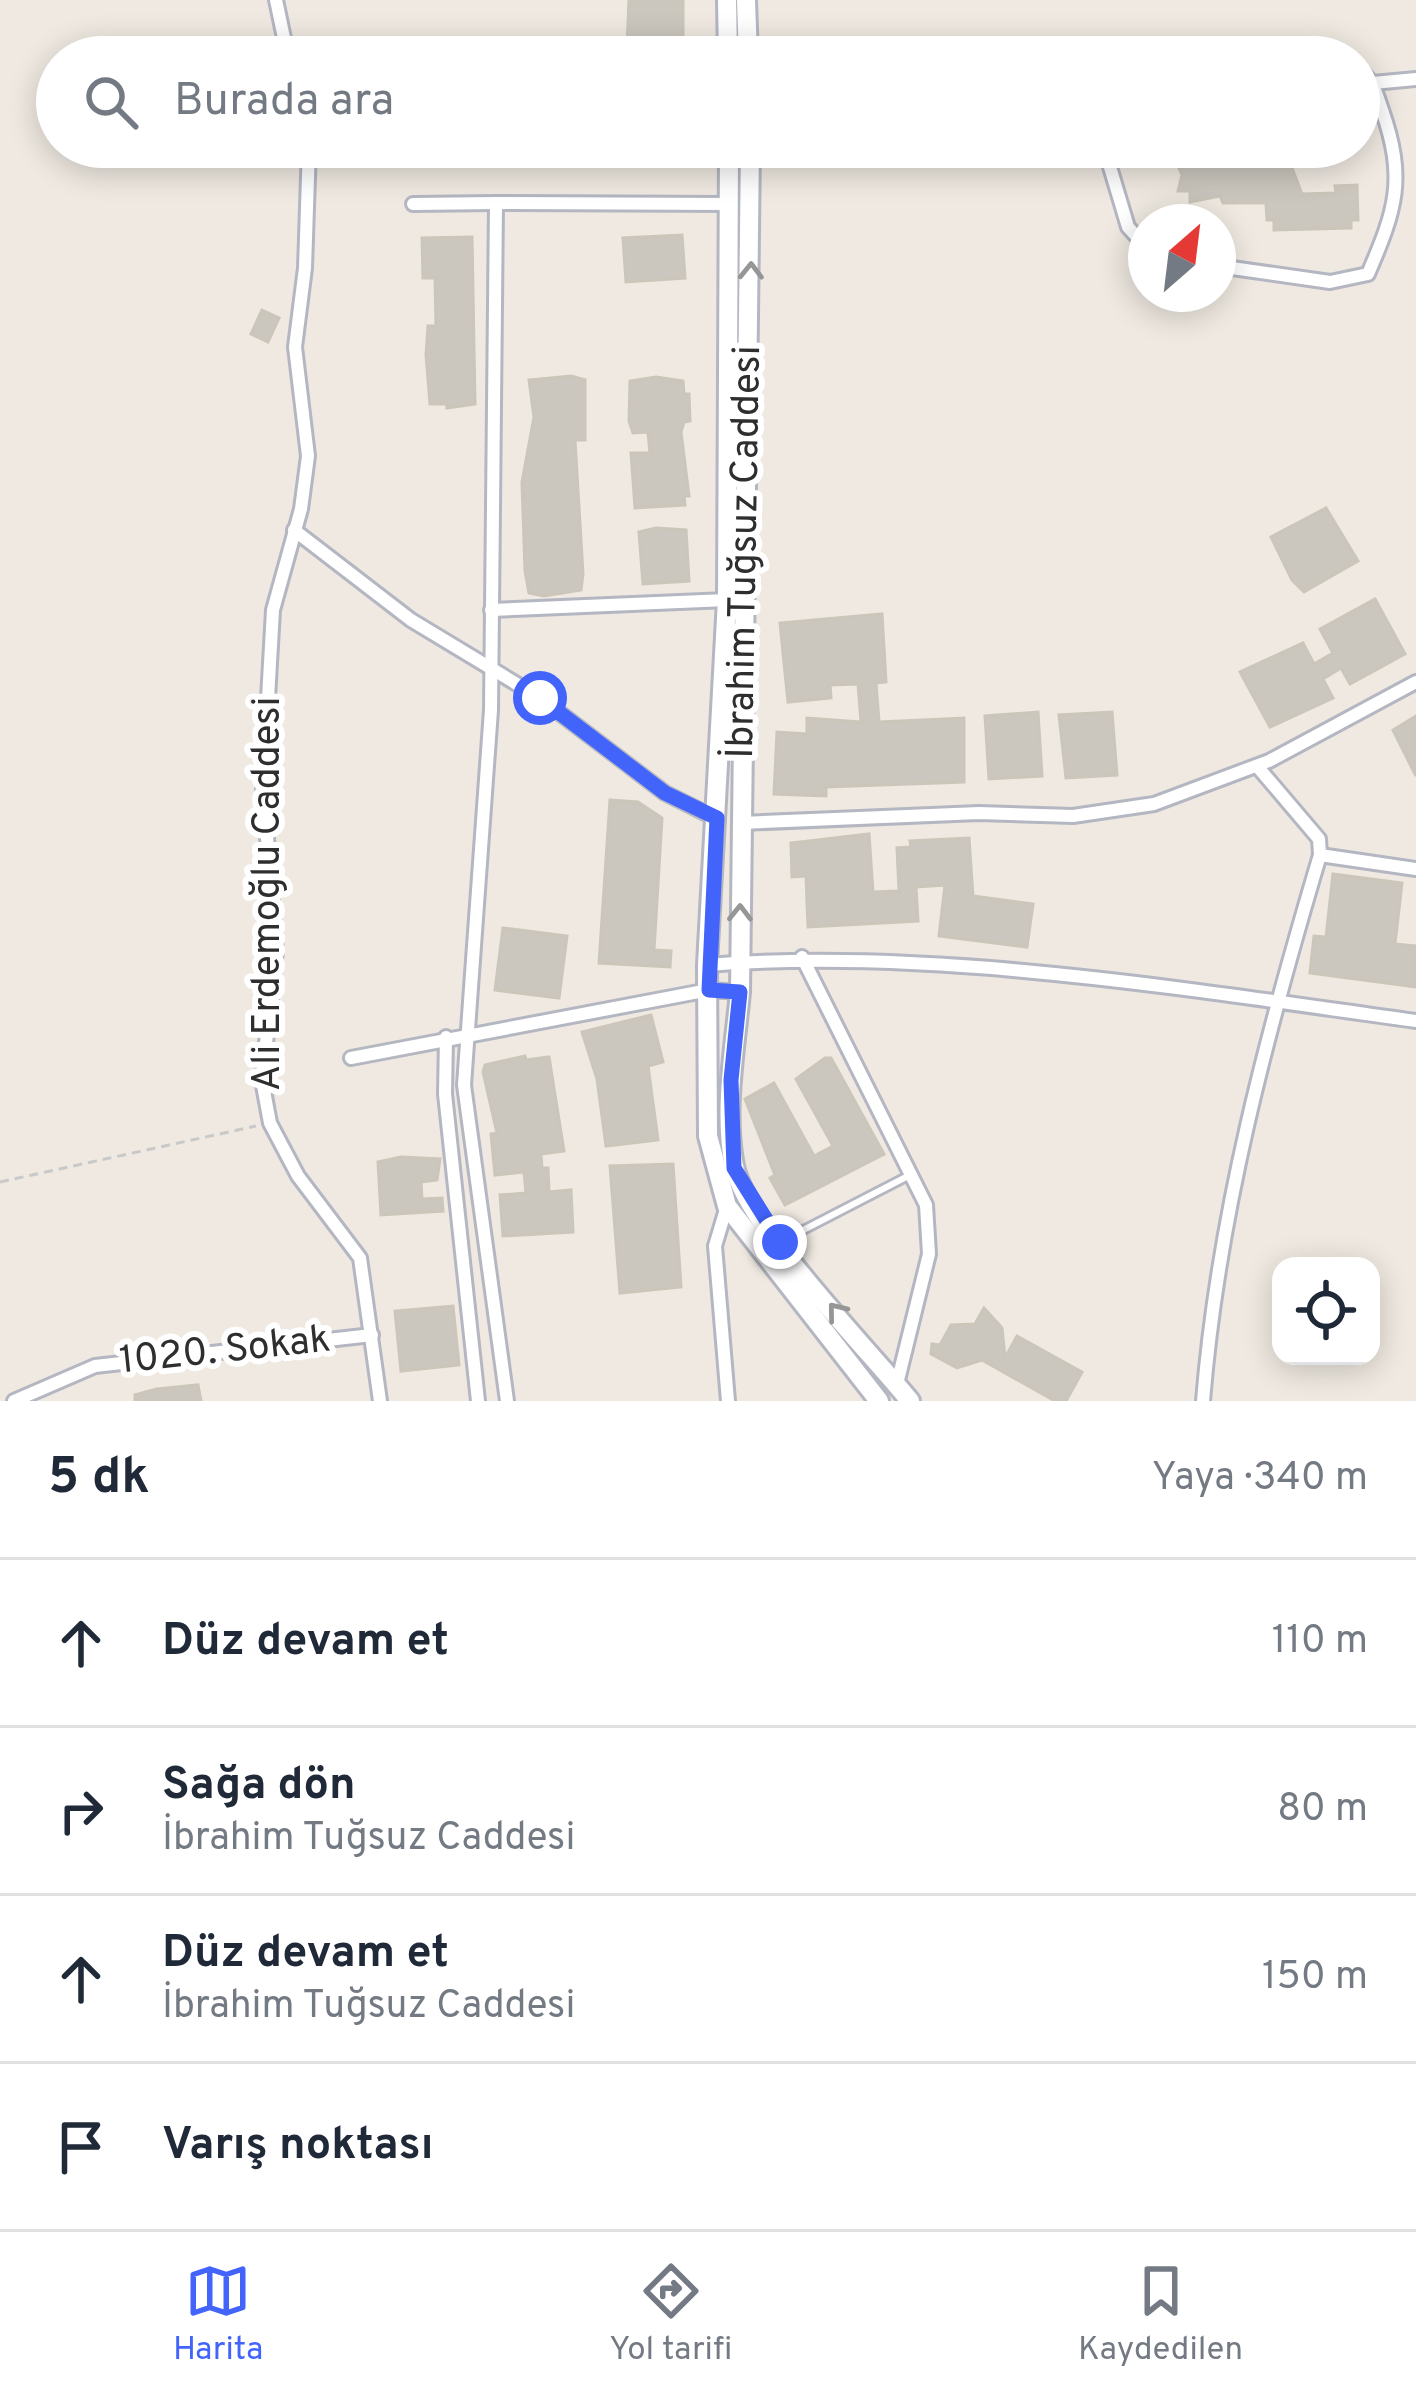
<!DOCTYPE html>
<html lang="tr">
<meta charset="utf-8">
<style>
:root{--surface:#fff;--page:#f2f2f3;--text:#1f2937;--muted:#747a83;--line:#e0e1e3;--accent:#4264fb}
body{margin:0;font-family:Overpass,sans-serif;background:var(--page);color:var(--text)}
.controls{position:absolute;right:36px;bottom:36px;display:grid;overflow:hidden;border-radius:24px;box-shadow:0 6px 30px #0003}
.controls button{width:108px;height:108px;display:grid;place-items:center;padding:0;border:0;border-bottom:3px solid var(--line);background:var(--surface);color:var(--text);font:60px sans-serif}
.compass{position:absolute;left:1128px;top:204px;width:108px;height:108px;border-radius:50%;background:var(--surface);box-shadow:0 6px 30px #0003;rotate:28deg}
.stop{position:absolute;width:36px;height:36px;margin:-27px;border:9px solid #4264fb;border-radius:50%;background:#fff}
.stop.end{background:#4264fb;border-color:#fff;box-shadow:0 3px 12px #0008}
.list{margin:0;padding:0;list-style:none}
h2{display:flex;justify-content:space-between;align-items:center;height:156px;margin:0;padding:0 48px;font-size:51px}
h2 small{font-size:39px;font-weight:400;color:var(--muted)}
.list li{display:grid;grid-template-columns:78px 1fr auto;gap:36px;align-items:center;box-sizing:border-box;height:168px;padding:0 48px;border-top:3px solid var(--line)}
.list b{display:block;font-size:45px;white-space:nowrap}
.list p{margin:0;font-size:39px;white-space:nowrap;color:var(--muted)}
.list em{font-size:39px;font-style:normal;color:var(--muted)}
.icon{flex:none;width:66px;height:66px;fill:none;stroke:currentColor;stroke-width:2;stroke-linecap:round;stroke-linejoin:round}
.map{position:relative;flex:none;width:1416px;height:1401px;overflow:hidden}
.search{position:absolute;background:var(--surface);box-shadow:0 6px 30px #0003;left:36px;right:36px;top:36px;height:132px;display:flex;align-items:center;gap:30px;box-sizing:border-box;padding:0 42px;border-radius:66px;color:var(--muted);font-size:45px}
.sheet{height:828px;background:var(--surface)}
nav{display:flex;justify-content:space-around;align-items:center;box-sizing:border-box;height:168px;border-top:3px solid var(--line);background:var(--surface);font-size:33px;color:var(--muted)}
nav a{display:grid;justify-items:center;gap:6px}
nav .on{color:var(--accent)}
.map>svg:first-child{display:block}
.building{fill:#cbc7bf;stroke:#cbc5ba;stroke-width:3}
.lines{fill:none;stroke-linecap:round;stroke-linejoin:round}
.lane-casing{stroke:#b4b7c1;stroke-width:12}
.street-casing{stroke:#b4b7c1;stroke-width:18}
.secondary-casing{stroke:#b4b7c1;stroke-width:24}
.path{stroke:#c9c9c9;stroke-width:3;stroke-dasharray:9 6;stroke-linecap:butt}
.lane{stroke:#fff;stroke-width:6}
.street{stroke:#fff;stroke-width:12}
.secondary{stroke:#fff;stroke-width:18}
.oneway{stroke:#969696}
.route{stroke:#4264fb;stroke-width:15}
.labels{text-anchor:middle;dominant-baseline:central;stroke-width:12;stroke-linejoin:round;paint-order:stroke}
.street-label{font-size:39px;fill:#2e2e2e;stroke:#fff}
</style>
<div class="map">
<svg width="1416" height="1401" viewBox="0 0 1416 1401">
<rect width="100%" height="100%" fill="#efe9e1"/>
<g class="building">
<path d="M 629,0 L 683,0 L 683,45 L 627,46 Z"/>
<path d="M 1200,147 L 1284,147 L 1302,194 L 1336,193 L 1335,186 L 1357,185 L 1358,220 L 1351,220 L 1351,228 L 1274,230 L 1274,220 L 1267,220 L 1266,203 L 1223,203 L 1220,196 L 1190,202 L 1190,191 L 1178,191 L 1182,175 L 1174,157 Z"/>
<path d="M 682,235 L 685,278 L 626,282 L 623,238 Z"/>
<path d="M 472,237 L 475,404 L 447,408 L 447,404 L 430,404 L 426,355 L 428,326 L 436,326 L 435,278 L 423,278 L 422,238 Z"/>
<path d="M 262,310 L 279,318 L 268,342 L 251,334 Z"/>
<path d="M 571,376 L 585,380 L 585,440 L 575,440 L 583,574 L 581,590 L 544,596 L 529,593 L 525,571 L 522,482 L 534,417 L 529,380 Z"/>
<path d="M 656,377 L 683,381 L 684,394 L 689,394 L 690,421 L 684,422 L 681,432 L 689,496 L 684,496 L 685,505 L 635,508 L 631,453 L 650,453 L 648,432 L 633,433 L 629,421 L 630,381 Z"/>
<path d="M 1326,508 L 1358,561 L 1304,592 L 1292,580 L 1271,537 Z"/>
<path d="M 656,528 L 686,530 L 689,581 L 643,584 L 639,532 Z"/>
<path d="M 1375,599 L 1405,654 L 1350,684 L 1341,668 L 1323,679 L 1333,698 L 1270,727 L 1240,672 L 1303,643 L 1314,664 L 1333,653 L 1320,629 Z"/>
<path d="M 882,614 L 886,682 L 876,683 L 879,722 L 964,718 L 964,782 L 826,787 L 826,796 L 774,794 L 777,732 L 807,734 L 807,718 L 861,722 L 858,684 L 830,685 L 831,698 L 788,702 L 780,623 Z"/>
<path d="M 1038,712 L 1042,776 L 989,779 L 985,716 Z"/>
<path d="M 1112,712 L 1117,775 L 1066,778 L 1059,715 Z"/>
<path d="M 1416,716 L 1416,776 L 1393,730 Z"/>
<path d="M 610,800 L 638,802 L 662,818 L 654,950 L 671,951 L 670,967 L 599,963 Z"/>
<path d="M 869,834 L 873,892 L 899,891 L 897,848 L 911,847 L 910,841 L 969,838 L 973,896 L 1033,904 L 1027,947 L 939,936 L 945,885 L 916,887 L 918,921 L 808,927 L 806,876 L 792,877 L 791,843 Z"/>
<path d="M 1333,874 L 1402,883 L 1395,944 L 1416,946 L 1416,987 L 1310,973 L 1314,936 L 1326,937 Z"/>
<path d="M 503,928 L 567,936 L 559,998 L 495,990 Z"/>
<path d="M 651,1015 L 663,1062 L 648,1066 L 658,1140 L 606,1146 L 597,1079 L 582,1032 Z"/>
<path d="M 525,1056 L 526,1060 L 549,1057 L 564,1151 L 541,1154 L 542,1168 L 548,1168 L 549,1192 L 571,1190 L 573,1232 L 503,1236 L 500,1195 L 526,1193 L 524,1172 L 495,1175 L 491,1134 L 497,1133 L 483,1072 L 485,1065 Z"/>
<path d="M 825,1058 L 831,1058 L 884,1154 L 785,1205 L 770,1178 L 775,1175 L 745,1099 L 774,1083 L 814,1156 L 833,1146 L 796,1079 Z"/>
<path d="M 401,1157 L 440,1159 L 437,1180 L 421,1182 L 422,1199 L 442,1198 L 443,1211 L 381,1215 L 378,1162 Z"/>
<path d="M 673,1164 L 681,1287 L 620,1293 L 610,1166 Z"/>
<path d="M 453,1306 L 459,1365 L 401,1371 L 395,1311 Z"/>
<path d="M 984,1308 L 1002,1328 L 1005,1358 L 1017,1336 L 1082,1372 L 1066,1401 L 1055,1401 L 982,1360 L 957,1368 L 931,1354 L 932,1344 L 940,1345 L 951,1325 L 975,1324 Z"/>
<path d="M 198,1385 L 201,1401 L 135,1401 L 135,1395 L 157,1389 Z"/>
</g>
<g class="lines">
<defs>
<path id="lane" d="M 780,1242 L 910,1175"/>
<g id="street">
<path d="M 276,0 L 288,57"/>
<path d="M 1373,83 L 1416,79"/>
<path d="M 309,147 L 305,268 L 295,347 L 308,456 L 301,509 L 273,610 L 263,787 L 276,951 L 262,1080 L 270,1123 L 298,1176 L 360,1258 L 380,1401"/>
<path d="M 1104,147 L 1128,227 L 1146,247"/>
<path d="M 413,204 L 496,203"/>
<path d="M 1218,266 L 1330,282 L 1368,274 C 1396,209 1406,179 1382,110 C 1376,93 1374,81 1359,70"/>
<path d="M 294,530 L 411,620 L 540,698 L 665,793 L 717,819"/>
<path d="M 491,610 L 727,600"/>
<path d="M 741,823 L 979,813 L 1073,816 L 1154,804 L 1269,761 L 1416,682"/>
<path d="M 1320,855 L 1416,869"/>
<path d="M 802,957 L 926,1205 L 929,1254 L 897,1384"/>
<path d="M 707,965 C 934,947 1190,990 1416,1021"/>
<path d="M 446,1037 L 445,1094 L 478,1401"/>
<path d="M 351,1058 L 709,990 L 740,992"/>
<path d="M 727,1206 L 715,1246 L 728,1401"/>
<path d="M 14,1401 L 95,1366 L 372,1335"/>
<path d="M 507,1401 L 464,1085 L 491,710 L 496,203 L 730,204"/>
<path d="M 1203,1401 C 1218,1215 1267,1033 1320,855 L 1319,839 L 1257,766"/>
</g>
<g id="secondary">
<path d="M 727,0 L 728,57"/>
<path d="M 746,0 L 748,57"/>
<path d="M 729,147 L 727,600 L 707,965 L 708,1136 L 727,1206 L 879,1401"/>
<path d="M 750,147 L 740,992 C 735,1047 723,1111 734,1166 C 747,1226 868,1349 910,1401"/>
</g>
</defs>
<use href="#lane" class="lane-casing"/>
<use href="#street" class="street-casing"/>
<use href="#secondary" class="secondary-casing"/>
<path class="path" d="M 0,1182 L 256,1126"/>
<use href="#lane" class="lane"/>
<use href="#street" class="street"/>
<use href="#secondary" class="secondary"/>
</g>
<defs><path id="oneway-chevron" d="M-2-3.5L2.5 0L-2 3.5" fill="none" stroke-width="1.6" stroke-linecap="round" stroke-linejoin="round" transform="scale(3)"/></defs>
<g class="oneway">
<use href="#oneway-chevron" transform="translate(751 271) rotate(-89)"/>
<use href="#oneway-chevron" transform="translate(740 913) rotate(-89)"/>
<use href="#oneway-chevron" transform="translate(836 1311) rotate(-129)"/>
</g>
<g class="lines">
<path class="route" d="M 540,698 L 665,793 L 717,818 L 709,990 L 740,992 L 731,1080 L 734,1168 L 780,1242"/>
</g>
<g class="labels">
<g class="street-label">
<text transform="translate(746 552) rotate(-89)">İbrahim Tuğsuz Caddesi</text>
<text transform="translate(269 894) rotate(-90)">Ali Erdemoğlu Caddesi</text>
<text transform="translate(225 1352) rotate(-6)">1020. Sokak</text>
</g>
</g>
</svg>
<div class="controls">
<button><svg class="icon" aria-label="locate" viewBox="0 0 24 24"><circle cx="12" cy="12" r="6"/><path d="M12 2v4M12 18v4M2 12h4M18 12h4"/></svg></button>
</div>
<svg class="compass" viewBox="-18 -18 36 36"><path d="M0-13l5 13h-10z" fill="#e53935"/><path d="M0 13l5-13h-10z" fill="#747a83"/></svg>
<div class="stop" style="left:540px;top:698px"></div>
<div class="stop end" style="left:780px;top:1242px"></div>
<div class="search"><svg class="icon" aria-label="search" viewBox="0 0 24 24"><circle cx="10" cy="10" r="6"/><path d="M15 15l6 6"/></svg>Burada ara</div>
</div>
<section class="sheet">
<h2>5 dk<small>Yaya · 340 m</small></h2>
<ul class="list">
<li><svg class="icon" aria-label="ahead" viewBox="0 0 24 24"><path d="M12 20V5M6 11l6-6 6 6"/></svg><div><b>Düz devam et</b></div><em>110 m</em></li>
<li><svg class="icon" aria-label="right" viewBox="0 0 24 24"><path d="M7 20v-9h11M14 6l5 5-5 5"/></svg><div><b>Sağa dön</b><p>İbrahim Tuğsuz Caddesi</p></div><em>80 m</em></li>
<li><svg class="icon" aria-label="ahead" viewBox="0 0 24 24"><path d="M12 20V5M6 11l6-6 6 6"/></svg><div><b>Düz devam et</b><p>İbrahim Tuğsuz Caddesi</p></div><em>150 m</em></li>
<li><svg class="icon" aria-label="arrive" viewBox="0 0 24 24"><path d="M6 21V4h12l-3 4 3 4H6"/></svg><div><b>Varış noktası</b></div></li>
</ul>
</section>
<nav>
<a class="on"><svg class="icon" aria-label="map" viewBox="0 0 24 24"><path d="M3 6l6-2 6 2 6-2v14l-6 2-6-2-6 2zM9 4v14M15 6v14"/></svg>Harita</a>
<a><svg class="icon" aria-label="directions" viewBox="0 0 24 24"><path d="M12 3l9 9-9 9-9-9zM9 14v-3h6M13 9l2 2-2 2"/></svg>Yol tarifi</a>
<a><svg class="icon" aria-label="saved" viewBox="0 0 24 24"><path d="M7 4h10v16l-5-4-5 4z"/></svg>Kaydedilen</a>
</nav>
